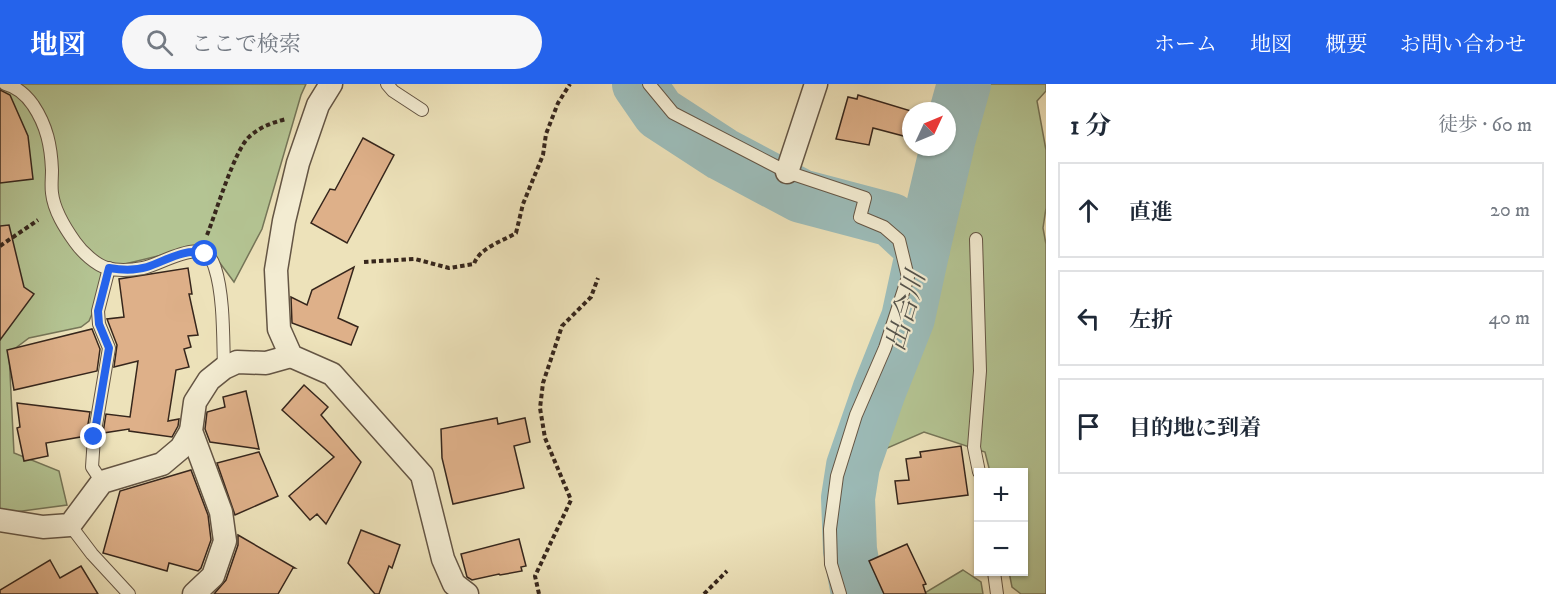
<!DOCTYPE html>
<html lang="ja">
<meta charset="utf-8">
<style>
:root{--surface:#fff;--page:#f6f6f7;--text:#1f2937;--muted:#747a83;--line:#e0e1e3;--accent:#2563eb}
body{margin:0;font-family:"IM FELL DW Pica","Noto Serif JP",serif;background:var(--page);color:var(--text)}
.controls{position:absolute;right:18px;bottom:18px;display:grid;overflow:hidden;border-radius:0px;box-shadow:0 2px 4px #0004}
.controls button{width:54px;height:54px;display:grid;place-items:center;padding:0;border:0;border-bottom:2px solid var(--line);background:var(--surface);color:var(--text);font:30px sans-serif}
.compass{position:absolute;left:902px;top:18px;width:54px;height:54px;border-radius:50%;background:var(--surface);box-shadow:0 2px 4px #0004;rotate:46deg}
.stop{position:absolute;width:18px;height:18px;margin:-14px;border:4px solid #2563eb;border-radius:50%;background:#fff}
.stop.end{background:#2563eb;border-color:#fff;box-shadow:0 2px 6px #0008}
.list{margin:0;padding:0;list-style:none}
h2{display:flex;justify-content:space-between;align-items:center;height:78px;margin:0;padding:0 24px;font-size:26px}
h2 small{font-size:20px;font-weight:400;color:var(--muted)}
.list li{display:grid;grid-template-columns:39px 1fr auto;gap:18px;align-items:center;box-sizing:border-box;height:96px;margin:0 12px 12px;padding:0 12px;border:2px solid var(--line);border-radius:0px}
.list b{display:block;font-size:22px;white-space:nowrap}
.list em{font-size:20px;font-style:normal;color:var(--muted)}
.icon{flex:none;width:33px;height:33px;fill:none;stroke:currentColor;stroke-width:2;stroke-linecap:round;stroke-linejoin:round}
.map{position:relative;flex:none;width:1046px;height:510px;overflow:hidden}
header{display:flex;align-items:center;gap:36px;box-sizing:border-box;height:84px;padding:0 30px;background:var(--accent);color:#fff}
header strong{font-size:28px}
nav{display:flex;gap:33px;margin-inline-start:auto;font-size:21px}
.search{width:420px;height:54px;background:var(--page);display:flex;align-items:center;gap:15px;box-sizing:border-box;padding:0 21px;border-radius:33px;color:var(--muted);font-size:22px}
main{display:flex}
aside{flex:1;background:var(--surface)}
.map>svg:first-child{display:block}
.green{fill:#b4c493;stroke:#757558;stroke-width:1.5}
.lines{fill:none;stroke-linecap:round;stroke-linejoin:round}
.river{stroke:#9cbcb9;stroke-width:54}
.building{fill:#deb089;stroke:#36261c;stroke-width:1.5}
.lane-casing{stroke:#645544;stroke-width:14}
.street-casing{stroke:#645544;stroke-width:25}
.path{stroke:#36261c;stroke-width:4;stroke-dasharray:4.5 3;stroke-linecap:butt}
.lane{stroke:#f3ecd2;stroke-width:12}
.street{stroke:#f3ecd2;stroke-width:22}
.route{stroke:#2563eb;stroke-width:8}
.labels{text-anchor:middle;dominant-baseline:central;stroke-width:4.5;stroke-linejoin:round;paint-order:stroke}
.water-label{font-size:27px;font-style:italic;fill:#55534b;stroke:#f3ecd2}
</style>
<header>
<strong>地図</strong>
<div class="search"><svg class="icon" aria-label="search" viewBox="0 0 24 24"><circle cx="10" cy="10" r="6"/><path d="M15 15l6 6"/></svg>ここで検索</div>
<nav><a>ホーム</a><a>地図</a><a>概要</a><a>お問い合わせ</a></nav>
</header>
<main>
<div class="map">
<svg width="1046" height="510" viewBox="0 0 1046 510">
<rect width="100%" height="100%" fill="#ede2ba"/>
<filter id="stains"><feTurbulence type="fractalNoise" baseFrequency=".00333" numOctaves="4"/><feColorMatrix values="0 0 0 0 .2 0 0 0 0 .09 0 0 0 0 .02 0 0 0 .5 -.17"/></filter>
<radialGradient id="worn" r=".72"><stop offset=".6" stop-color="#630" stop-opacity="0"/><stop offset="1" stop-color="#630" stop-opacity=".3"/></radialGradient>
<g class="green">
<path d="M 0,0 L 306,0 L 301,11 L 262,145 L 234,198 L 220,179 L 199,162 L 121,181 L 99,214 L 89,237 L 81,243 L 29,254 L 9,269 L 14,369 L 59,387 L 67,421 L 0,430 Z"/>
<path d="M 976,0 L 1046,0 L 1046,7 L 1037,17 L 1046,66 L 1046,124 L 1043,144 L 1046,160 L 1046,510 L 1021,510 L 1012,503 L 1009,488 L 1023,488 L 1023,388 L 990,388 L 985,368 L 924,348 L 876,369 L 925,210 Z"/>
<path d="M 963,486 L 981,498 L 983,510 L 923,510 Z"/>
</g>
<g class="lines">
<g class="river">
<path d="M 639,0 L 659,29 L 722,70 L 801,112 L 892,136 L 923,165 L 908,234 L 879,307 L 853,382 L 848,414 L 850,466 L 858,510"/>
<path d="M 947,61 L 964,0"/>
<path d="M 923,165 L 947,63"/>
</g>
</g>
<g class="building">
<path d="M 0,6 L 10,11 L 28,52 L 33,95 L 0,99 Z"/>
<path d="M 858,11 L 911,27 L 911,54 L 873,44 L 869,61 L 836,55 L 848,13 L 857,15 Z"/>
<path d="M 363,54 L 394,71 L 347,159 L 311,139 L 330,105 L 335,106 Z"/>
<path d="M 9,141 L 24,203 L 34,210 L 0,256 L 0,142 Z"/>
<path d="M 354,183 L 338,234 L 358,243 L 351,261 L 292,239 L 291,213 L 307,221 L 312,206 Z"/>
<path d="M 188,184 L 192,210 L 189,210 L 198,251 L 188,252 L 191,263 L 184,265 L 189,283 L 176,286 L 168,337 L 179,335 L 178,342 L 172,353 L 129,347 L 129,345 L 103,349 L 106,330 L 130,333 L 138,277 L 114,283 L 117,261 L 107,235 L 124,233 L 119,195 Z"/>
<path d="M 92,245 L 100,265 L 97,287 L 14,306 L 7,266 Z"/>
<path d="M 304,301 L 328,323 L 321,331 L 361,378 L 326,440 L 317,430 L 310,436 L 289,412 L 334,373 L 282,326 Z"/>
<path d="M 246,307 L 259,365 L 210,358 L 205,345 L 207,328 L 225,323 L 223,313 Z"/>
<path d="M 17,319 L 90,328 L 86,352 L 46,359 L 48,372 L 24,377 L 17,344 L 20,343 Z"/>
<path d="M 497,334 L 498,340 L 525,334 L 530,358 L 514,362 L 524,404 L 453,420 L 442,374 L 441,345 Z"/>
<path d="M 961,362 L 968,411 L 898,420 L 895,397 L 909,396 L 906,375 L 921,373 L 920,368 Z"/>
<path d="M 259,368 L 278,412 L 235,431 L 217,379 Z"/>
<path d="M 191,386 L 208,431 L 211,456 L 201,484 L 198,487 L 169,479 L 167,487 L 103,469 L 120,407 Z"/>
<path d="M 361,446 L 400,461 L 392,484 L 389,482 L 379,510 L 375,510 L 348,479 Z"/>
<path d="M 238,451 L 295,484 L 293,484 L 278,510 L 214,510 L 226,496 L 238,461 Z"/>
<path d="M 519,455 L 526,482 L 521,483 L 522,487 L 500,491 L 499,490 L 472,496 L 467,493 L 461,470 Z"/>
<path d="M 907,460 L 926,500 L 923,501 L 926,510 L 884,510 L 869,477 Z"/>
<path d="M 50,476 L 60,494 L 81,482 L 98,510 L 0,510 L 0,506 Z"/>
</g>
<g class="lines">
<defs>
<g id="lane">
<path d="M 5,0 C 17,3 26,11 33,21 C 47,42 51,62 52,86 C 52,94 51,102 52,109 C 54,127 65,144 75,158 C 82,168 96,181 107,184 C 118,187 132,186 143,184 C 164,180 205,149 215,184 C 224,212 223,254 224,284"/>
<path d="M 387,0 L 393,7 L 422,26"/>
<path d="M 649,0 L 673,29 L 787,88 L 865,114 L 860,133 L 884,143 L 899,156 L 908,193 L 885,264 L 856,331 L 837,392 L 830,445 L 831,480 L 840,510"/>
<path d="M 976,155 L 980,287 L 974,363 L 979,388"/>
<path d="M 102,398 L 92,383 L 94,353 L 109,264 L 99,240 L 98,227 L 109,184"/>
<path d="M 70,441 L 92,470 L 129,510"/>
<path d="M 994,488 L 997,510"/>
</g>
<g id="street">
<path d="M 331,0 L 318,21 L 298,79 L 284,137 L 276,186 L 279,245 L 291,272 L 332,290 L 422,391 L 443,475 L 454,500 L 467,510"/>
<path d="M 787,88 L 816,0"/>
<path d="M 0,436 L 43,443 L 70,441 L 102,398 L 162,380 L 181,364 L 191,347"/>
<path d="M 194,510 L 213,492 L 225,457 L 221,428 L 191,347 L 195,318 L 209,296 L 224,284 L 237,278 L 266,279 L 291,272"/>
</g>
</defs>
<use href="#lane" class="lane-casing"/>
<use href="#street" class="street-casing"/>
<g class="path">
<path d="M 207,151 C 216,129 234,67 249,53 C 260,43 271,39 286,35"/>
<path d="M 0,162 L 38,136"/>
<path d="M 364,178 L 415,175 L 449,184 L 474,180 C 479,164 503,157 516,149 L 523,120 L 543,71 L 546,50 L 558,19 L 570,0"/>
<path d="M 539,510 L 535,492 L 571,416 L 545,354 L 540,324 L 543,299 L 562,242 L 591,213 L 598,194"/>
<path d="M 704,510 L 727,487"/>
</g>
<use href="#lane" class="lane"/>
<use href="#street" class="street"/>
</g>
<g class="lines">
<path class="route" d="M 94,353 L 109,264 L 99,240 L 98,227 L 109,184 C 121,186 134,187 147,183 C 166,177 185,163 205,170"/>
</g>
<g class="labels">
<g class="water-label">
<text transform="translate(906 227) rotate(-74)">出合川</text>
</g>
</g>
<rect width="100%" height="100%" filter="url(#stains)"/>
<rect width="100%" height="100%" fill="url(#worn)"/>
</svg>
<div class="controls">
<button>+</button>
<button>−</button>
</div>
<svg class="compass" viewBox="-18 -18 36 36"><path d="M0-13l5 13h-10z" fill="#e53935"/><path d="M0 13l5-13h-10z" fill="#747a83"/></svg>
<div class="stop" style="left:205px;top:170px"></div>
<div class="stop end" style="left:94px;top:353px"></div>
</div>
<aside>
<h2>1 分<small>徒歩 · 60 m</small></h2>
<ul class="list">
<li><svg class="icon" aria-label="ahead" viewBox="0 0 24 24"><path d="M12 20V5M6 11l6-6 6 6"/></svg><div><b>直進</b></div><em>20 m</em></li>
<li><svg class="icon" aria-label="left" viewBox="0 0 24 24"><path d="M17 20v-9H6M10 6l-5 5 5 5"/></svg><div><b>左折</b></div><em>40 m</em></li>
<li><svg class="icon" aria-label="arrive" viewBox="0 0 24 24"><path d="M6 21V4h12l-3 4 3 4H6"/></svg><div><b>目的地に到着</b></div></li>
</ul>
</aside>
</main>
